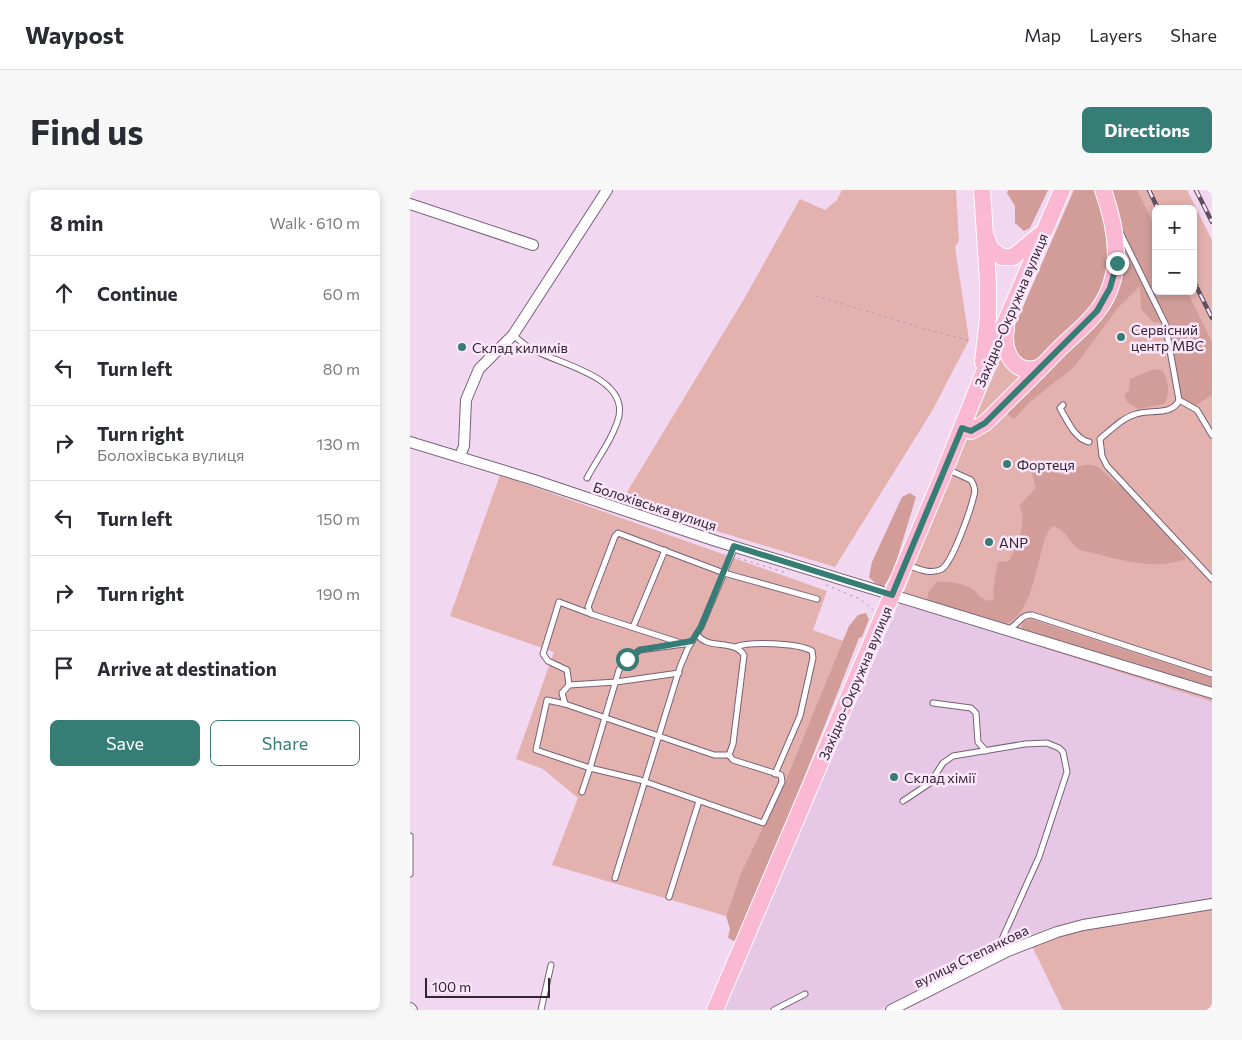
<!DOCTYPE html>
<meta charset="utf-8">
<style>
:root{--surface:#fff;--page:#f7f7f7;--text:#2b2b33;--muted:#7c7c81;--line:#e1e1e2;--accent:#367d75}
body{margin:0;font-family:Commissioner,sans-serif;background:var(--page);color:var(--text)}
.controls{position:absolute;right:15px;top:15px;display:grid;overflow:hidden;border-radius:8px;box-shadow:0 2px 8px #0003}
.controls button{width:45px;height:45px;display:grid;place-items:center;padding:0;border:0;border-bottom:1px solid var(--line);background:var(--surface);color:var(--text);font:25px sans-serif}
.scale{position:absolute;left:15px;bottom:12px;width:125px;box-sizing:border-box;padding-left:5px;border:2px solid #302630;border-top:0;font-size:14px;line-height:18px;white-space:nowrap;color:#302630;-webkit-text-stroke:4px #fce6fb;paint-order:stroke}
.stop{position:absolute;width:15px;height:15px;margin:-11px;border:4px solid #367d75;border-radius:50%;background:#fff}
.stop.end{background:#367d75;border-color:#fff;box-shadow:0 1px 5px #0008}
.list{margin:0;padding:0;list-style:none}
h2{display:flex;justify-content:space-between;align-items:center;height:65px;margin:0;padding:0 20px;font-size:21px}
h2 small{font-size:16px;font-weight:400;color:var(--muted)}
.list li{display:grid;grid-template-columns:32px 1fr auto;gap:15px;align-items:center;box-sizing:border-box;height:75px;padding:0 20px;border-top:1px solid var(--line)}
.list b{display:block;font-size:19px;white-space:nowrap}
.list p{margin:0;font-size:16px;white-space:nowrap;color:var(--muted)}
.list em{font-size:16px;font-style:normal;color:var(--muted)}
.actions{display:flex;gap:10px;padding:15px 20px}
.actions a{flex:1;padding:11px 0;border:1px solid var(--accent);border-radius:8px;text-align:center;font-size:18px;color:var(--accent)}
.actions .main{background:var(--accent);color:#fff}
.icon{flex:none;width:28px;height:28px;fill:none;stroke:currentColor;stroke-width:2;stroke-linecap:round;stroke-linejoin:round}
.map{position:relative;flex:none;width:802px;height:820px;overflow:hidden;border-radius:8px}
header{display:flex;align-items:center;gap:30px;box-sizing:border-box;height:70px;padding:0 25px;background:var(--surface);border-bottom:1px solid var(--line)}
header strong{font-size:24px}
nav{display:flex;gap:28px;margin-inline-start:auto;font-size:18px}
.intro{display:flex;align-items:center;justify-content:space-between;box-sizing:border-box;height:120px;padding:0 30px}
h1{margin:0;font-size:35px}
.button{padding:12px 22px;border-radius:8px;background:var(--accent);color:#fff;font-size:18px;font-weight:700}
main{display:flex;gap:30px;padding:0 30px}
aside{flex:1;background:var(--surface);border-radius:8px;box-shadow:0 2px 8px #0003}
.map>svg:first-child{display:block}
.built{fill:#e7c7e6}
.green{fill:#e3b1ae;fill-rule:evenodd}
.forest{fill:#d29d99}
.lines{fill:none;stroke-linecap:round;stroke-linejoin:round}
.service-casing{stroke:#786178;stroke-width:7}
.minor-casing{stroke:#786178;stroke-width:12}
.primary-casing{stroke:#fff;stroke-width:18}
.path{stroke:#af9aaf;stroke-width:1;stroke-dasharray:2.5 4;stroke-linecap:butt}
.service{stroke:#fff;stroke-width:5}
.minor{stroke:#fff;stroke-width:10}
.primary{stroke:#fbb8d3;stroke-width:16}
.rail-casing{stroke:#5d4f5d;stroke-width:4.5}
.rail{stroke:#fce6fb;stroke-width:2.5;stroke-dasharray:8;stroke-linecap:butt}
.route{stroke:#367d75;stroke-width:6}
.poi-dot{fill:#367d75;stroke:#fce6fb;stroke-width:2}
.labels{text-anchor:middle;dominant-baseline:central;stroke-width:5;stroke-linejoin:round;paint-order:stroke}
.street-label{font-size:14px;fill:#302630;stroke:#fce6fb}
.poi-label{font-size:14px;fill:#302630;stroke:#fce6fb;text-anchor:start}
</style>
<header>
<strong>Waypost</strong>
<nav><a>Map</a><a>Layers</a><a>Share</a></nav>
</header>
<div class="intro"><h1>Find us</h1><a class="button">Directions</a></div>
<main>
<aside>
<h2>8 min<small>Walk · 610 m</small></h2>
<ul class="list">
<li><svg class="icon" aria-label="ahead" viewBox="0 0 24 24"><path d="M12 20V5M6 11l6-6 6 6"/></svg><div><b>Continue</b></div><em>60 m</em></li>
<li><svg class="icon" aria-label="left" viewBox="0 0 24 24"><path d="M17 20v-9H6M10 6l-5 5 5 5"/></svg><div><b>Turn left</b></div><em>80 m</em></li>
<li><svg class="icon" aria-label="right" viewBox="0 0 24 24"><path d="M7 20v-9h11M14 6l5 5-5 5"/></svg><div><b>Turn right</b><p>Болохівська вулиця</p></div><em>130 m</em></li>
<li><svg class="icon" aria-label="left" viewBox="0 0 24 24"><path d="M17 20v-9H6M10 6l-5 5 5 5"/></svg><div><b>Turn left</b></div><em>150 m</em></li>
<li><svg class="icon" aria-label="right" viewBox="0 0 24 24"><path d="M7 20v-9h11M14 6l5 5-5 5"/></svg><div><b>Turn right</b></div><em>190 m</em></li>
<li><svg class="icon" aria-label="arrive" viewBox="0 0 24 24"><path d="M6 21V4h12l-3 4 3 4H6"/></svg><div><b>Arrive at destination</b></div></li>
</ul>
<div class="actions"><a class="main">Save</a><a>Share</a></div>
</aside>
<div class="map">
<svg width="802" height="820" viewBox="0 0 802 820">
<rect width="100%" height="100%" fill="#f2d7f1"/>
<path class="built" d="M 490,412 L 802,512 L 802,714 L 618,748 L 468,820 L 311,820 Z"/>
<g class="green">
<path d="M 432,0 L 546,0 L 549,51 L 545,57 L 559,150 L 522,221 L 425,377 L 211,312 L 334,109 L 390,9 L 415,20 L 427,10 Z"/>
<path d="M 664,0 L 777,0 L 802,50 L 802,512 L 490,412 L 538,290 ZM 746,19 L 783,19 L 783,101 L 746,101 Z"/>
<path d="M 90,285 L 417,401 L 403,440 L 433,451 L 379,582 L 331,683 L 316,726 L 142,675 L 168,608 L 133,579 L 106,569 L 144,462 L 40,426 Z"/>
<path d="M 802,714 L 802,820 L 653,820 L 618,748 Z"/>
</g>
<g class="forest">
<path d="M 598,0 L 638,0 L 620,38 L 614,41 L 605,33 L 605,16 L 597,3 Z"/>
<path d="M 664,0 L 727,0 L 746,39 L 746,101 L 777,101 L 802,152 L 802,205 L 783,217 L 769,210 L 755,133 L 743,132 L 731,119 L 730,96 L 707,119 L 665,176 L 620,212 L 604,229 L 598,225 L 599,215 L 603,208 L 680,134 L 697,112 L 710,78 L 724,72 L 702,26 C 700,46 703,68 698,88 C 689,121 657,144 633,168 C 623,173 614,172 605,164 L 600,147 Z"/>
<path d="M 744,179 L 753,181 C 758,192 761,204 754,214 L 728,219 L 717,212 L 714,204 L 719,201 L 720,189 Z"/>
<path d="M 619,272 C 624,273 627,275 631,277 C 643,280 643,270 651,285 C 659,285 662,279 668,277 C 688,268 694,285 708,294 C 714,298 719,299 725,304 L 776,369 C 740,382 706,368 670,360 C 658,353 658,340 643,336 C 636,341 633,355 631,363 C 624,388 618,435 585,437 C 572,437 533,420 519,416 C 515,404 519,400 527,392 C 540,391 563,394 570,407 L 579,411 L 584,409 L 583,402 L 587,374 L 591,371 L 598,372 C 606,361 619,327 609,316 L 626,298 Z"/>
<path d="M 500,303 L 506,307 L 483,382 L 474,396 L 466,394 L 459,387 L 462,372 L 492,307 Z"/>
<path d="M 456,423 L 459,429 L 452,447 L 449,448 L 370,649 L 326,752 L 318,748 L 320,739 L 316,726 L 331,683 L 379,582 L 439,436 L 448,425 Z"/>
<path d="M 620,429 L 802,488 L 802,500 L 612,441 L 612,432 Z"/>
</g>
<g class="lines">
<defs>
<g id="service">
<path d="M 711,44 L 755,133 L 769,210 C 763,226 739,219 726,224 C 712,228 701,240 690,249 L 692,266 L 697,276 L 802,389"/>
<path d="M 103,145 C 108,149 113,154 118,157 C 143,173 217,185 209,226 C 204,247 187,269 177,288"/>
<path d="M 769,210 L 787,220 L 802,245"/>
<path d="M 653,215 L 650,218 C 657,230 665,249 679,252"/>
<path d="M 498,375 C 508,379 521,385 532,379 C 543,371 561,319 564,305 C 566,300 564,295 561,290 L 539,280"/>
<path d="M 223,437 L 255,360"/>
<path d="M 598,439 C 608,436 610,424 622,425 L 802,484"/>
<path d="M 282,451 L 274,454 L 181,424 L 178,417 L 205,346 L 208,343 L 314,383 L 407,409"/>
<path d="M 325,457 C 340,451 388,453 402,461 L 403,468 L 390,526 L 365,584"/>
<path d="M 269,483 L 206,492 L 159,495 L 152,503 L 155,514 L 137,510 L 126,560 L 180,578 L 209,480 L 217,469 L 230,460 L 274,454"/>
<path d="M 159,495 L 157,480 L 138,471 L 133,464 L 149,412 L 181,424"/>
<path d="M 523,513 L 561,518 L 566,523 L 568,552 L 576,561"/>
<path d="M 155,514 L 304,565 L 319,565 L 323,554 L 334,465 C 323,448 298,461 287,444"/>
<path d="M 172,602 L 180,578 L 230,590 L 353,633 L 372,592 L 371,585 L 323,570 L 319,565"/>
<path d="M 493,611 L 520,593 L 533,573 L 543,566 L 615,554 L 637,553 L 649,558 L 653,562 L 657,582 L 629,667 L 584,767"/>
<path d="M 0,646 L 0,684"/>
<path d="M 205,688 L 270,477 L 278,458 L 291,437 L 325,357"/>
<path d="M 259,707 L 289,611"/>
<path d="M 131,820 L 141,775"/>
<path d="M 364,820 L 395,804"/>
</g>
<g id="minor">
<path d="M 0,14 L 123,55"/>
<path d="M 0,252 L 121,289 L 306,351 L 802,503"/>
<path d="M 50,266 L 54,256 L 56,210 L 69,179 L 103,145 L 197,0"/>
<path d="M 0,818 L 2,820"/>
<path d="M 481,820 L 598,761 L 647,742 L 673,735 L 802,714"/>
</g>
<g id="primary">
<path d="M 572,0 L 578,91 L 578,127 L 573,172"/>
<path d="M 576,46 L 581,59 L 592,67 L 603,67 L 630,45"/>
<path d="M 596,138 C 592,161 604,188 631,177"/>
<path d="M 552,238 L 561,241 L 575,233 C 599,209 624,185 648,160 C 661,147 677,135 688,120 C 715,84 707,39 693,0"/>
<path d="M 305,820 L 532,287 L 572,187 L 652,0"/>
</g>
</defs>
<use href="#service" class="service-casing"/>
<use href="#minor" class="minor-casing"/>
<use href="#primary" class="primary-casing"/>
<g class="path">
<path d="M 406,106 L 519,140 L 562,151"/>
<path d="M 328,368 L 377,383"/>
<path d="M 416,395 L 450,409 L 463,420"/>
</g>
<use href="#service" class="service"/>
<use href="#minor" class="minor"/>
<use href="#primary" class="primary"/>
<defs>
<g id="rail">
<path d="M 739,0 L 748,19"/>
<path d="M 786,0 L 802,32"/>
<path d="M 783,90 L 802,128"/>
</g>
</defs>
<use href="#rail" class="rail-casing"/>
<use href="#rail" class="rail"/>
</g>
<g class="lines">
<path class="route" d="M 217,469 L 230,460 L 282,451 L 291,437 L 324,356 L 482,405 L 552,238 L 561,241 L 575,233 L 687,121 L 700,98 L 707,73"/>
</g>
<g class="poi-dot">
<circle cx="711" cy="147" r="5"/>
<circle cx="52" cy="157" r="5"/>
<circle cx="597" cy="274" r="5"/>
<circle cx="579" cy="352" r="5"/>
<circle cx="484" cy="587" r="5"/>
</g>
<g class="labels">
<g class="street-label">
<text transform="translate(601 120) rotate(-67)">Західно-Окружна вулиця</text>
<text transform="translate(245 316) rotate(18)">Болохівська вулиця</text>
<text transform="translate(445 493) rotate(-67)">Західно-Окружна вулиця</text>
<text transform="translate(561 766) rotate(-26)">вулиця Степанкова</text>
</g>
<g class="poi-label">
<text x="721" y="139">Сервісний<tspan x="721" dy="16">центр МВС</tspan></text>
<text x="62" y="157">Склад килимів</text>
<text x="607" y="274">Фортеця</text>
<text x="589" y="352">ANP</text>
<text x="494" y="587">Склад хімії</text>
</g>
</g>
</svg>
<div class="controls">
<button>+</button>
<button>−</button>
</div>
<div class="scale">100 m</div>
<div class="stop" style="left:217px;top:469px"></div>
<div class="stop end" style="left:707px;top:73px"></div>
</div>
</main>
